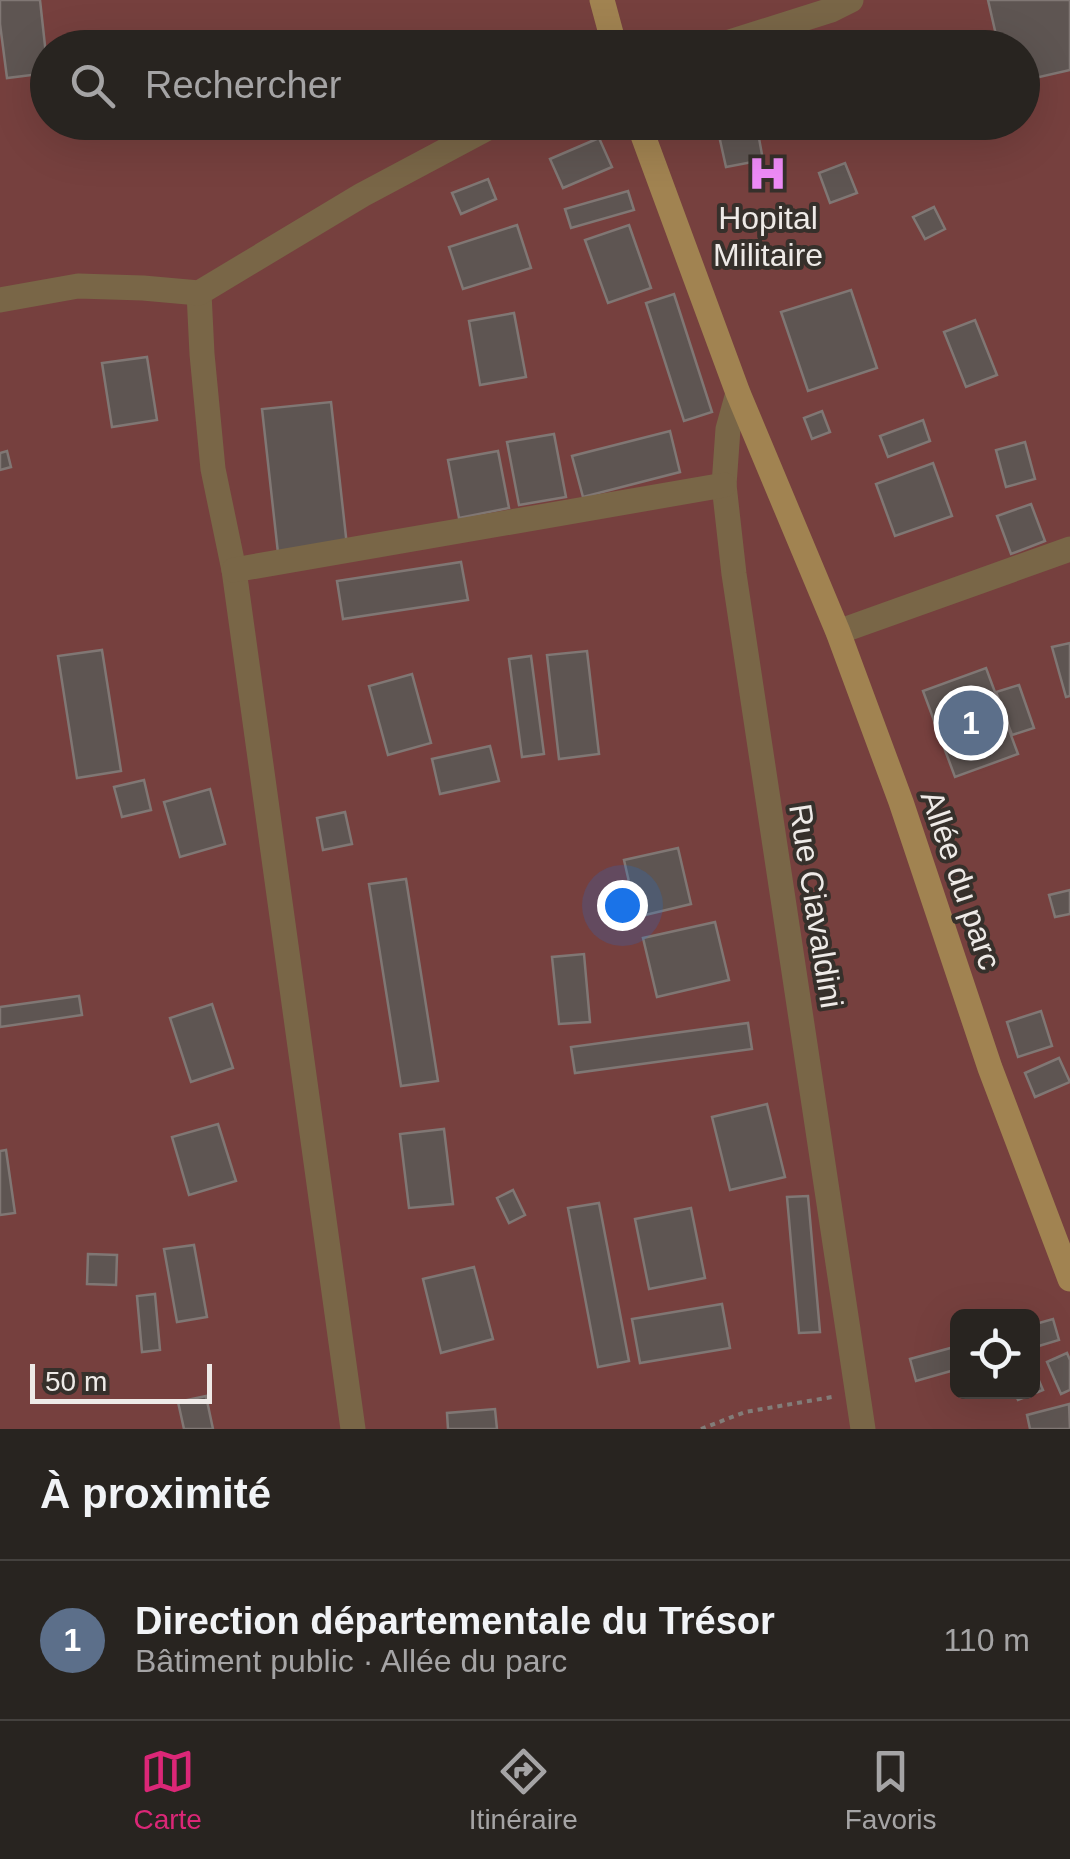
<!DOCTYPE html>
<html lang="fr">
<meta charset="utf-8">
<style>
:root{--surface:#282420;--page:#302c29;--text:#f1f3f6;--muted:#a5a4a5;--line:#44413e;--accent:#db2777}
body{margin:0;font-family:Arial,sans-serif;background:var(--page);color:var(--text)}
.controls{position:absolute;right:30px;bottom:30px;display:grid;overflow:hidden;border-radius:15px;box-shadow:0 10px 40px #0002}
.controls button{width:90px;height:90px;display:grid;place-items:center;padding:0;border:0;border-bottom:2px solid var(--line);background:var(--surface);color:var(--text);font:50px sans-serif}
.scale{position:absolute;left:30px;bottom:25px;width:182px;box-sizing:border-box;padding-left:10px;border:5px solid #eeeae7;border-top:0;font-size:28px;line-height:35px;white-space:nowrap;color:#eeeae7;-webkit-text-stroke:8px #36302b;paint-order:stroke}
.you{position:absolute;left:622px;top:905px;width:35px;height:35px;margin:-25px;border:8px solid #fff;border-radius:50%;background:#1a73e8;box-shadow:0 0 0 15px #1a73e833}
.badge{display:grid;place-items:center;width:65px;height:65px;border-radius:50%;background:var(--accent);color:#fff;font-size:32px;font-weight:700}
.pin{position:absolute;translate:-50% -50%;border:5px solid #fff;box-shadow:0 2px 10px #0006}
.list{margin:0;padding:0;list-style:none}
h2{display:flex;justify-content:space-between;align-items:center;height:130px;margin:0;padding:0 40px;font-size:42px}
h2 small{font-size:32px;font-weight:400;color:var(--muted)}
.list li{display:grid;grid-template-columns:65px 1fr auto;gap:30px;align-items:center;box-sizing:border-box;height:160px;padding:0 40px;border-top:2px solid var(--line)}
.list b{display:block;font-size:38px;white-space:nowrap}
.list p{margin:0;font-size:32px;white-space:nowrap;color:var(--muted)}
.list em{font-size:32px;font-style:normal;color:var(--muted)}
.icon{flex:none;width:55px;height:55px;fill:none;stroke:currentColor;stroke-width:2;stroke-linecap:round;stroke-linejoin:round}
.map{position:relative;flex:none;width:1070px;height:1429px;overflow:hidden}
.search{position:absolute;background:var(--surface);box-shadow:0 10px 40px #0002;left:30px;right:30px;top:30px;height:110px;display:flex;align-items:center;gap:25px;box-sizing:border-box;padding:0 35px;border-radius:55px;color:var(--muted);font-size:38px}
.sheet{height:290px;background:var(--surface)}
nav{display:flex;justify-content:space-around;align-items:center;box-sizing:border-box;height:140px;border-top:2px solid var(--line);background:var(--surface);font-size:28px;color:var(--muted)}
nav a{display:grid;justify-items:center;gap:5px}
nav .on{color:var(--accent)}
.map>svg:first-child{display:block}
.green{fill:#76403e;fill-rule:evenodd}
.building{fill:#5e5552;stroke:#807774;stroke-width:2.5}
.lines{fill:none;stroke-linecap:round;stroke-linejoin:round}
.path{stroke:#827d79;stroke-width:4;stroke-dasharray:5 5;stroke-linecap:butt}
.street{stroke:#796647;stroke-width:25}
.secondary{stroke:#a18351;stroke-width:25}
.labels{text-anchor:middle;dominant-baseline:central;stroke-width:8;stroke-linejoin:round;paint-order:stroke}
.poi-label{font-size:32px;fill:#eeeae7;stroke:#36302b}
.street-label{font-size:32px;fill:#eeeae7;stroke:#36302b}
</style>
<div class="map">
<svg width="1070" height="1429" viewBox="0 0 1070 1429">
<rect width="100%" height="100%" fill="#36302b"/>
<path class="green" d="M 0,0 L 1070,0 L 1070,1429 L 0,1429 ZM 48,48 L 1022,48 L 1022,122 L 48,122 ZM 958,1316 L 1032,1316 L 1032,1392 L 958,1392 Z"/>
<g class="building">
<path d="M 0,0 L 40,0 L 48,73 L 7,78 L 0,24 Z"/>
<path d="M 988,0 L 1070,0 L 1070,70 L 1022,81 L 1022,48 L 999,48 Z"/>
<path d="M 716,122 L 756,122 L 763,160 L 726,167 Z"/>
<path d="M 599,138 L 612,167 L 563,188 L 550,159 Z"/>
<path d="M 845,163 L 857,193 L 830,203 L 819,173 Z"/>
<path d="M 488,179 L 496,199 L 461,214 L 452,193 Z"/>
<path d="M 628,191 L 634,210 L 571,228 L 565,209 Z"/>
<path d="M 934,207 L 945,229 L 925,239 L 913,217 Z"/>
<path d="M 517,225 L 531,268 L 463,289 L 449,247 Z"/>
<path d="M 629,225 L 651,288 L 608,303 L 585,240 Z"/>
<path d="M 851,290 L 877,368 L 808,391 L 781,312 Z"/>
<path d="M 674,294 L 712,412 L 684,421 L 646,303 Z"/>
<path d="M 514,313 L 526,377 L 480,385 L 469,321 Z"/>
<path d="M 975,320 L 997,375 L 966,387 L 944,332 Z"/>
<path d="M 147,357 L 157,420 L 112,427 L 102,363 Z"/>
<path d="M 331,402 L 347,546 L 278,553 L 262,409 Z"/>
<path d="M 822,411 L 830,432 L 812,439 L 804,418 Z"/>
<path d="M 923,420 L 930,441 L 888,457 L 880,436 Z"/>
<path d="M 670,431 L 680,472 L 583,497 L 572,456 Z"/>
<path d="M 554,434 L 566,497 L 519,505 L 507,442 Z"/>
<path d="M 1025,442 L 1035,479 L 1006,487 L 996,450 Z"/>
<path d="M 7,451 L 11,467 L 0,470 L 0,453 Z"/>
<path d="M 498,451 L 509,508 L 459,518 L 448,460 Z"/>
<path d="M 933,463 L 952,516 L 895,536 L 876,484 Z"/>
<path d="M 1031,504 L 1045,541 L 1011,554 L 997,516 Z"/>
<path d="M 461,562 L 468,600 L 343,619 L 337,581 Z"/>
<path d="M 1070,643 L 1070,696 L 1066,697 L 1052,647 Z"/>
<path d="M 102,650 L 121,771 L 77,778 L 58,656 Z"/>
<path d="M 587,651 L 599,754 L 559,759 L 547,655 Z"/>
<path d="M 531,656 L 544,754 L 522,757 L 509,659 Z"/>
<path d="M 986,668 L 1018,754 L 955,777 L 923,691 Z"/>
<path d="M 412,674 L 431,743 L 388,755 L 369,686 Z"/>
<path d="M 1019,685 L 1034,728 L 1012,735 L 996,692 Z"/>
<path d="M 490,746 L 499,781 L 440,794 L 432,759 Z"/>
<path d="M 144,780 L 151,810 L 122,817 L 114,787 Z"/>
<path d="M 210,789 L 225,844 L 180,857 L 164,802 Z"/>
<path d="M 345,812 L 352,844 L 323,850 L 317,818 Z"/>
<path d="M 678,848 L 691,904 L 637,917 L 624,860 Z"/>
<path d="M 406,879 L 438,1081 L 401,1086 L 369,884 Z"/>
<path d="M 1070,890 L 1070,914 L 1055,917 L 1049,895 Z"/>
<path d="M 715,922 L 729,980 L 657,997 L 643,938 Z"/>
<path d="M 584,954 L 590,1022 L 559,1024 L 552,957 Z"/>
<path d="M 79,996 L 82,1015 L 0,1027 L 0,1007 Z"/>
<path d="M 212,1004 L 233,1068 L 191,1082 L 170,1018 Z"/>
<path d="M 1041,1011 L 1052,1046 L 1018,1057 L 1007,1022 Z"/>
<path d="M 748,1023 L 752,1049 L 575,1073 L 571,1047 Z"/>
<path d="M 1059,1058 L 1070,1082 L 1035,1097 L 1025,1073 Z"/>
<path d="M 767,1104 L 785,1177 L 730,1190 L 712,1117 Z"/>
<path d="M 218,1124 L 236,1181 L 189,1195 L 172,1137 Z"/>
<path d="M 444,1129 L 453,1204 L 409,1208 L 400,1134 Z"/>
<path d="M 6,1150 L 15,1213 L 0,1215 L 0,1151 Z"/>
<path d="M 513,1190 L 525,1215 L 509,1223 L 497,1198 Z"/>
<path d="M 808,1196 L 820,1332 L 799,1333 L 787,1197 Z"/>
<path d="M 599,1203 L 629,1361 L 598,1367 L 568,1208 Z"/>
<path d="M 691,1208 L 705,1278 L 649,1289 L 635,1219 Z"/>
<path d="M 194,1245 L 207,1317 L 177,1322 L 164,1249 Z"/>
<path d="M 88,1254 L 117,1255 L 116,1285 L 87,1284 Z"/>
<path d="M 474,1267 L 493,1339 L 441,1353 L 423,1279 Z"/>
<path d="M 155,1294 L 160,1350 L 142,1352 L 137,1296 Z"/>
<path d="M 722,1304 L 730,1348 L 640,1363 L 632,1319 Z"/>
<path d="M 1053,1319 L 1059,1340 L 1032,1348 L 1032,1325 Z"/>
<path d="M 958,1346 L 958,1369 L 916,1381 L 910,1359 Z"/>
<path d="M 1067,1353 L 1070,1360 L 1070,1390 L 1061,1394 L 1047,1362 Z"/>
<path d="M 1032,1369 L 1034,1369 L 1043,1390 L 1018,1400 L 1014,1392 L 1032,1392 Z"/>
<path d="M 206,1396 L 213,1429 L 184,1429 L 178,1402 Z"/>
<path d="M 1069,1404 L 1070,1429 L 1030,1429 L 1027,1415 Z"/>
<path d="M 495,1409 L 497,1429 L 448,1429 L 447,1413 Z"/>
</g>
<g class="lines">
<path class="path" d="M 701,1429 L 745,1412 L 832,1397"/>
<g class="street">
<path d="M 711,48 L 831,10 L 851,0"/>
<path d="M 199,293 L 202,354 L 213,469 L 234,570 L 353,1429"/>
<path d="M 0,300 L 78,286 L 143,288 L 199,293 L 362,195 L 499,122"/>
<path d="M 738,393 L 728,429 L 724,485 L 734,574 L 863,1429"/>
<path d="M 234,570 L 724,485"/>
<path d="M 838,632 L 1070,549"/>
</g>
<g class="secondary">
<path d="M 602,0 L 615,48"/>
<path d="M 638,122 L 738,393 L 838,632 L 901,802 L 990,1068 L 1070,1279"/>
</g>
</g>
<defs>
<symbol id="hospital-bare" viewBox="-9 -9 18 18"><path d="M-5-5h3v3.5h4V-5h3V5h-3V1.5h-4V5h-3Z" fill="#ee8bf7" stroke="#36302b" stroke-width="2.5" paint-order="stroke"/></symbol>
</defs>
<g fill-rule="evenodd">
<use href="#hospital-bare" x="740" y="146" width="55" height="55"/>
</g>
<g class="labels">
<g class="poi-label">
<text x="768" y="218">Hopital<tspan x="768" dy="37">Militaire</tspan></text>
</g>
<g class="street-label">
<text transform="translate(961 880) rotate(71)">Allée du parc</text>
<text transform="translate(816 906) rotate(81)">Rue Ciavaldini</text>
</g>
</g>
</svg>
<div class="controls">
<button><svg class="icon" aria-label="locate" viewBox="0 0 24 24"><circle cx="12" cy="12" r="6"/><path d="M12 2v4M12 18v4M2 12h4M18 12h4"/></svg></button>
</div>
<div class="scale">50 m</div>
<div class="you"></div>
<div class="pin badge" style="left:971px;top:723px;background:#5c6f8a">1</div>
<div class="search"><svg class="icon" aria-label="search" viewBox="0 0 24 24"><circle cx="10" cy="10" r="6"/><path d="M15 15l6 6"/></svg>Rechercher</div>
</div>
<section class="sheet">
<h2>À proximité<small></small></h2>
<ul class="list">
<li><span class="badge" style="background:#5c6f8a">1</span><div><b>Direction départementale du Trésor</b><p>Bâtiment public · Allée du parc</p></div><em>110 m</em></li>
</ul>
</section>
<nav>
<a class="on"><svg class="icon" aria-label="map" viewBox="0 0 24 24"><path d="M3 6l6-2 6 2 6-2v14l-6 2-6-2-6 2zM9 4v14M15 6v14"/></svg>Carte</a>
<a><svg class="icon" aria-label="directions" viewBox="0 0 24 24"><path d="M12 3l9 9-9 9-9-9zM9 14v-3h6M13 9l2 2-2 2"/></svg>Itinéraire</a>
<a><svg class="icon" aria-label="saved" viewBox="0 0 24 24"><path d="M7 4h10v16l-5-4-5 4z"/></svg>Favoris</a>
</nav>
